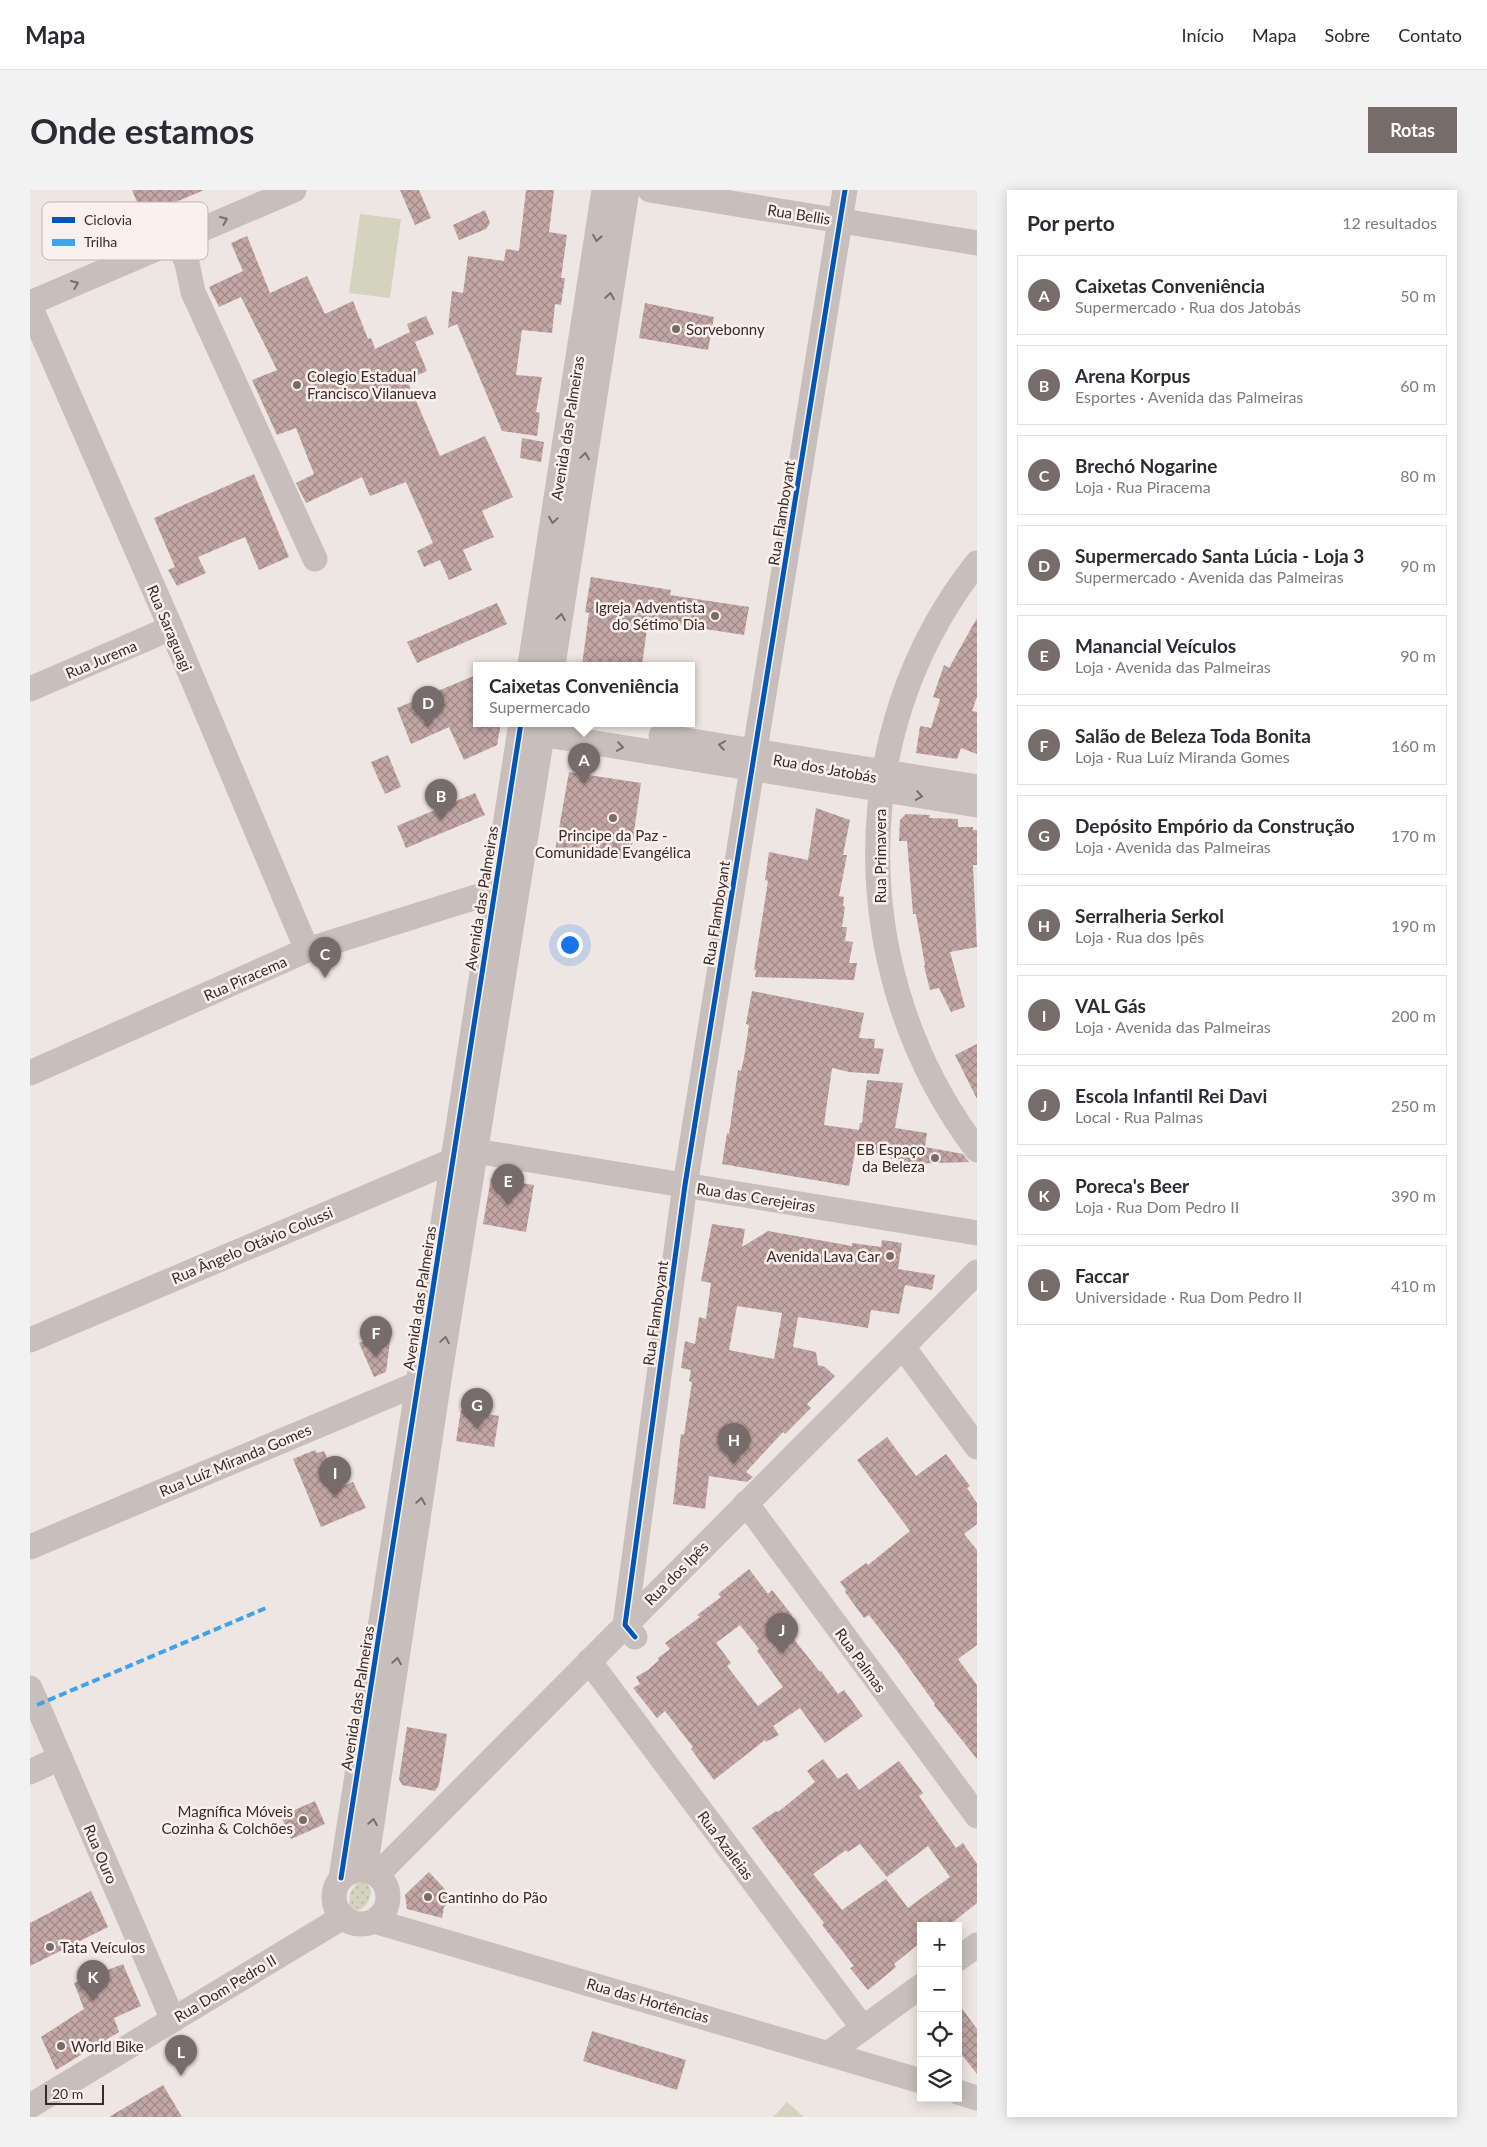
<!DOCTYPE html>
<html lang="pt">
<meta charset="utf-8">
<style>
:root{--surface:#fff;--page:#f2f2f3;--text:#2b2b33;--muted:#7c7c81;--line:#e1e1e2;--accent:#786c6a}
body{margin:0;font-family:Lato,sans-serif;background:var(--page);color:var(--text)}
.controls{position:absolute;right:15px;bottom:15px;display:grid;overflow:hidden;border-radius:0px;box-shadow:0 2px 12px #0003}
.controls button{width:45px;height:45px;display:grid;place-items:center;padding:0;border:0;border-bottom:1px solid var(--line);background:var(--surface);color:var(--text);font:25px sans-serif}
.scale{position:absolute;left:15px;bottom:12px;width:59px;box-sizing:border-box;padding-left:5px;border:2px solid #392b29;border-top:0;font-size:14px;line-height:18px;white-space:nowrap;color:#392b29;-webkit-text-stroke:4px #fbf0eb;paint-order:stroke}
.you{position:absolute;left:539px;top:754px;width:18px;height:18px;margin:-12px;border:4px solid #fff;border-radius:50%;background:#1a73e8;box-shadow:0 0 0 8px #1a73e833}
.badge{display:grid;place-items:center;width:32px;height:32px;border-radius:50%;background:var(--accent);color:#fff;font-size:16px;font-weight:700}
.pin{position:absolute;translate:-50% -41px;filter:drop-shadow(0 1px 2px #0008)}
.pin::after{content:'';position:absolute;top:26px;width:18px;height:15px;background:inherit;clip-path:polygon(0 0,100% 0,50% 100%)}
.popup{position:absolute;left:443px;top:472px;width:222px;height:65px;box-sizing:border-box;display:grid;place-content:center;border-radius:0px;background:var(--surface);filter:drop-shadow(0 1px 4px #0005);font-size:16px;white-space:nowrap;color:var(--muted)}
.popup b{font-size:19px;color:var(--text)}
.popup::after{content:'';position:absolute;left:50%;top:100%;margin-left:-10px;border:10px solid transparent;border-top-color:var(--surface)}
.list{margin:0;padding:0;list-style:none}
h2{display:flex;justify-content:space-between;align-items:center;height:65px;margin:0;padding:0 20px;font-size:21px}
h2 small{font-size:16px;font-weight:400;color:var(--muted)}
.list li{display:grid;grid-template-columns:32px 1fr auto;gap:15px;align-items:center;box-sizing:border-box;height:80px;margin:0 10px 10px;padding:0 10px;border:1px solid var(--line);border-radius:0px}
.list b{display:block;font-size:19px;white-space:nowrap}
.list p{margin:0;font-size:16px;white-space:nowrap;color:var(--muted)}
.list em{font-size:16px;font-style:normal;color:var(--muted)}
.icon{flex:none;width:28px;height:28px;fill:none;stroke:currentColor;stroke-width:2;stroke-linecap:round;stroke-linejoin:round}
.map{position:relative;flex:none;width:947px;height:1927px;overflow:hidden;border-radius:0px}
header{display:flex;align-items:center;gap:30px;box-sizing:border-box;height:70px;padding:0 25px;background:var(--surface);border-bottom:1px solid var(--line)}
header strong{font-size:24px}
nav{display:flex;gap:28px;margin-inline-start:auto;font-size:18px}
.intro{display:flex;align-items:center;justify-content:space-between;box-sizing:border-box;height:120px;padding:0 30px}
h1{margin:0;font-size:35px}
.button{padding:12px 22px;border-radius:0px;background:var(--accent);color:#fff;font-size:18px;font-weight:700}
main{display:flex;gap:30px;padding:0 30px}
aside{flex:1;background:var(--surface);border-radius:0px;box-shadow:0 2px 12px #0003}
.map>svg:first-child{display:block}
.grass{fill:url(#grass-dots)}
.garden{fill:#d4d3bd}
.building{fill:url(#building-cross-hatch);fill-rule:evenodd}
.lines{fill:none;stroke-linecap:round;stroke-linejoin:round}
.minor{stroke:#c8bfbc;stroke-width:25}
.quiet{stroke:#3fa3eb;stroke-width:4;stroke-dasharray:8 4;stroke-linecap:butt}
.cycleway-casing{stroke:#fbf0eb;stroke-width:8}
.cycleway{stroke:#0057b8;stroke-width:5}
.oneway{stroke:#796e6b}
.poi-dot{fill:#786c6a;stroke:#fbf0eb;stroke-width:2}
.labels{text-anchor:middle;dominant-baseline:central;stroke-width:5;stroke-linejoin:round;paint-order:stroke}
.street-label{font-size:15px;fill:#392b29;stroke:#fbf0eb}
.poi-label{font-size:15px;fill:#392b29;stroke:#fbf0eb;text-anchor:start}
.key{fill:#fbf0eb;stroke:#c1b5b1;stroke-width:1}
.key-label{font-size:14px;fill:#392b29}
</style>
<header>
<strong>Mapa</strong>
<nav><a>Início</a><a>Mapa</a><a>Sobre</a><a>Contato</a></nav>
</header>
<div class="intro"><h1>Onde estamos</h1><a class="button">Rotas</a></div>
<main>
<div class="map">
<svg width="947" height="1927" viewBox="0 0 947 1927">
<defs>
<pattern id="grass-dots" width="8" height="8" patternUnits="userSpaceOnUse" patternTransform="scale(1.25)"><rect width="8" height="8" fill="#d4d3bd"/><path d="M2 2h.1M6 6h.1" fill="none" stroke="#b7b5a2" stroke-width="1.8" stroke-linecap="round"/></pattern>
<pattern id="building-cross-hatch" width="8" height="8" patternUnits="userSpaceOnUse" patternTransform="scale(1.25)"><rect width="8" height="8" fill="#c3a7a4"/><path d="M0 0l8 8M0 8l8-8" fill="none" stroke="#9f8886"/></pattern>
</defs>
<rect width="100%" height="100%" fill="#eee6e3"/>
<path class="grass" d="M 336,1692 L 341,1700 C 341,1711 334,1721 323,1721 L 319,1716 L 320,1703 L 327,1693 Z"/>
<g class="garden">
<path d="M 330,24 L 371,29 L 360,108 L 319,103 Z"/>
<path d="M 757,1912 L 774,1927 L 743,1927 Z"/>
</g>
<g class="building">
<path d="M 102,0 L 174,0 L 113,26 Z"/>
<path d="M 370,0 L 389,0 L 401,28 L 385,35 Z"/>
<path d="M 496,0 L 524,0 L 519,42 L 537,45 L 531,88 L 535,88 L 531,115 L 525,114 L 522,143 L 492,140 L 486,185 L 512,187 L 506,222 L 510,223 L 507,246 L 472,241 L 427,134 L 418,138 L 422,101 L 433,103 L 438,66 L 474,71 L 476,59 L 489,61 Z"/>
<path d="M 455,20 L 460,33 L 456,39 L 429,50 L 423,35 Z"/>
<path d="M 217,46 L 240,103 L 277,86 L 295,124 L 323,111 L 338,149 L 341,148 L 345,159 L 380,142 L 377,134 L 396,126 L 404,144 L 385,152 L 397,181 L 377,190 L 410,266 L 455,246 L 483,307 L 452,321 L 464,347 L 433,360 L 442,380 L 419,390 L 410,370 L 394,377 L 387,361 L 403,353 L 376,292 L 340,306 L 332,287 L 276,313 L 266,293 L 284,284 L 266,238 L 247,245 L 222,190 L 247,180 L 211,107 L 189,117 L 179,97 L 213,81 L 201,53 Z"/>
<path d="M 615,113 L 684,127 L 678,160 L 609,148 Z"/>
<path d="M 492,248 L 514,252 L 511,272 L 490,268 Z"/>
<path d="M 224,284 L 259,367 L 229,380 L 215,347 L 168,367 L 176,383 L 147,396 L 138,380 L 145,377 L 124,328 Z"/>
<path d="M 561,387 L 641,400 L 640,405 L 719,417 L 714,445 L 636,433 L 635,435 L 618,432 L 612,475 L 552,475 L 559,423 L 555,422 Z"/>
<path d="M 467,413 L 477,434 L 387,473 L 377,452 Z"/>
<path d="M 947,428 L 947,507 L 942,521 L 947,522 L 947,564 L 931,558 L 927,569 L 886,563 L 890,536 L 901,538 L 910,509 L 903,507 L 914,475 L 919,478 Z"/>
<path d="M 446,485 L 446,533 L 471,533 L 467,555 L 434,570 L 419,537 L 381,554 L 367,518 Z"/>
<path d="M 358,565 L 371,597 L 355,604 L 341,572 Z"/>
<path d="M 539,582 L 611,593 L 600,670 L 525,661 Z"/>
<path d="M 445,603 L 455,625 L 376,658 L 367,636 Z"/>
<path d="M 786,618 L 820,630 L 813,665 L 817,665 L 809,706 L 814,707 L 813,716 L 815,717 L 812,737 L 817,737 L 815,751 L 823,752 L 819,773 L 827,773 L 824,790 L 725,787 L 726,780 L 724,780 L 738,691 L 735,690 L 739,662 L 778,670 Z"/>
<path d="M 876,624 L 900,625 L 899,628 L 928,629 L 928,637 L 943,637 L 943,640 L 947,640 L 947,675 L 943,675 L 947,757 L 920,762 L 935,817 L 921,822 L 909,798 L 900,800 L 894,776 L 895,775 L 886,724 L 883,724 L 877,651 L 869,651 L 870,630 Z"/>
<path d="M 722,801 L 834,823 L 829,848 L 845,849 L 844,858 L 854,859 L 849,884 L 819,882 L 802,878 L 794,935 L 829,940 L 830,933 L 832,933 L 837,890 L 873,893 L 865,938 L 897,943 L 895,957 L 933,964 L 939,972 L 877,974 L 826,956 L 819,996 L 692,974 L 697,943 L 699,944 L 708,880 L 711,881 L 714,868 L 719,835 L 716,834 Z"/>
<path d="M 947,854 L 947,909 L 925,865 Z"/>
<path d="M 461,988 L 504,995 L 496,1042 L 453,1034 Z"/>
<path d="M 682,1034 L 715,1039 L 712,1057 L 738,1041 L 822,1056 L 822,1053 L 851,1057 L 852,1050 L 872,1053 L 868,1079 L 905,1085 L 902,1100 L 875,1095 L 869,1124 L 841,1120 L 838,1138 L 768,1127 L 763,1157 L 786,1162 L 788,1175 L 795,1177 L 805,1186 L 777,1214 L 781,1218 L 755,1244 L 753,1242 L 716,1282 L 723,1287 L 717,1292 L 679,1286 L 675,1319 L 643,1314 L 651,1244 L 654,1245 L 662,1192 L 659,1191 L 661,1180 L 651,1178 L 655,1151 L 665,1154 L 669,1127 L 676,1129 L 681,1093 L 671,1091 ZM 707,1116 L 752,1123 L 744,1169 L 699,1160 Z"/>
<path d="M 357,1142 L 360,1151 L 356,1182 L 344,1187 L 329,1153 Z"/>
<path d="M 431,1220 L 469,1226 L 464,1257 L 426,1251 Z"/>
<path d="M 857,1247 L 886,1286 L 916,1264 L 940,1296 L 937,1298 L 947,1313 L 947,1334 L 934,1344 L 947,1360 L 947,1455 L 928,1469 L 947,1495 L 947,1569 L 904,1515 L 905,1514 L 867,1461 L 839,1425 L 834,1428 L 815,1402 L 816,1400 L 810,1392 L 836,1373 L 838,1375 L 880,1341 L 827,1270 Z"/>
<path d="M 285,1260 L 287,1263 L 294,1261 L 310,1297 L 323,1292 L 336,1318 L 291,1337 L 263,1269 Z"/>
<path d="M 719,1379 L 738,1404 L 742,1400 L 762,1425 L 751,1433 L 790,1482 L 791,1481 L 808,1504 L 814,1500 L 833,1526 L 795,1553 L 770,1518 L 743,1536 L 749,1545 L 736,1552 L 735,1550 L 684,1590 L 661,1559 L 663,1557 L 635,1521 L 627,1528 L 603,1498 L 610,1494 L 606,1487 L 618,1480 L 629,1470 L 628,1468 L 640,1459 L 635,1453 L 670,1427 L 667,1425 L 691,1407 L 688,1404 ZM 710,1435 L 729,1459 L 727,1461 L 753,1497 L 728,1516 L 697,1476 L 701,1473 L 686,1453 Z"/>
<path d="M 377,1537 L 417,1544 L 409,1595 L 405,1601 L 372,1595 L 369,1589 Z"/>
<path d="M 793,1569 L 808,1589 L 817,1583 L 829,1600 L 869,1571 L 893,1603 L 889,1606 L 926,1658 L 933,1653 L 947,1674 L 947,1713 L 918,1736 L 891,1736 L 891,1752 L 864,1774 L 866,1777 L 838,1800 L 820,1778 L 824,1776 L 792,1735 L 794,1733 L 722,1638 L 746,1621 L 748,1622 L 785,1592 L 777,1581 ZM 830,1654 L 857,1687 L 898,1656 L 920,1687 L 878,1718 L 856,1689 L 812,1720 L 783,1684 L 816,1660 L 818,1662 Z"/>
<path d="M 285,1611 L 295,1634 L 261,1649 L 251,1626 Z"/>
<path d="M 399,1682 L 423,1708 L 414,1717 L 412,1728 L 377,1719 L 375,1705 Z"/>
<path d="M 61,1701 L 78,1737 L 0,1776 L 0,1733 Z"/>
<path d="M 93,1774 L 111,1816 L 84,1828 L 89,1842 L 26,1880 L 11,1847 L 54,1819 L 44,1793 Z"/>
<path d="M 928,1813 L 947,1839 L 947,1884 L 928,1860 Z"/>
<path d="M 562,1841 L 656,1870 L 647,1900 L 553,1871 Z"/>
<path d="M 133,1895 L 152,1927 L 79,1927 Z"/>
</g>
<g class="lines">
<g class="minor">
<path d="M 620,0 L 947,53"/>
<path d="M 147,50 L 157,73 L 163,102 L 285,369"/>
<path d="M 0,113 L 264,0"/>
<path d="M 0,116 L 141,438 L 277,760"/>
<path d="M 947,373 C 812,543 817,789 947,960"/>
<path d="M 500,475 L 574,0"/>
<path d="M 523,475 L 597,0"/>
<path d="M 0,499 L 141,438"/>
<path d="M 498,542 L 947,615"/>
<path d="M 631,546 L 947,597"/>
<path d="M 0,883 L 277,760 L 465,701"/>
<path d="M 0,1150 L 445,961 L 947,1043"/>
<path d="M 873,1157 L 947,1257"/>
<path d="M 716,1313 L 947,1626"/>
<path d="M 0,1357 L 401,1188"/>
<path d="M 605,1447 L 595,1435 L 655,995 L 815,0"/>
<path d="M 559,1471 L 833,1838"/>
<path d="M 0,1498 L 143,1830"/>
<path d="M 0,1582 L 30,1568"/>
<circle cx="331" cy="1707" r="27"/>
<path d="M 335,1680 L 410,1183 L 514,533"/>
<path d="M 347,1685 L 947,1082"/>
<path d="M 311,1688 L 491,533"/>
<path d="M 344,1731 L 891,1891"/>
<path d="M 928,1769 L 947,1755"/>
<path d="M 799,1863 L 891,1796"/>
<path d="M 928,1902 L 947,1908"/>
<path d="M 0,1916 L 313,1727"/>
</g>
<path class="quiet" d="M 7,1515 L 236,1418"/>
<defs>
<g id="cycleway">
<path d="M 605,1447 L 595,1435 L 655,995 L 815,0"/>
<path d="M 311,1688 L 491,533"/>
</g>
</defs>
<use href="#cycleway" class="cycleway-casing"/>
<use href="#cycleway" class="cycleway"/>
</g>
<defs><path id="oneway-chevron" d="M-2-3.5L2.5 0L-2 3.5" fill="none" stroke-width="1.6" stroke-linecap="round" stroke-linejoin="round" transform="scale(1.25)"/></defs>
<g class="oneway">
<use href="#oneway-chevron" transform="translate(194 30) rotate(-23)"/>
<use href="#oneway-chevron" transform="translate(567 48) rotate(99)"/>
<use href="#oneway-chevron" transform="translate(45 94) rotate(-23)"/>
<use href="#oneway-chevron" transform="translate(580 106) rotate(-81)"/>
<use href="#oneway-chevron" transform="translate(555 266) rotate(-81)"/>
<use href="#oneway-chevron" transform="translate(523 330) rotate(99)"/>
<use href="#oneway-chevron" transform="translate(531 427) rotate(-81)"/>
<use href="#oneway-chevron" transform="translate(692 555) rotate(-171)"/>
<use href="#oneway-chevron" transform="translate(590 557) rotate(9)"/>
<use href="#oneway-chevron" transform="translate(889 606) rotate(9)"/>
<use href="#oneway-chevron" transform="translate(415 1150) rotate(-81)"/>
<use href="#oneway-chevron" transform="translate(391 1311) rotate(-81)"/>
<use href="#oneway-chevron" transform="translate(367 1471) rotate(-81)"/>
<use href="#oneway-chevron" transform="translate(343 1632) rotate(-81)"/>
</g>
<g class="poi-dot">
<circle cx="646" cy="139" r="5"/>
<circle cx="267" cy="195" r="5"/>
<circle cx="685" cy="426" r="5"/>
<circle cx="583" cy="628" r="5"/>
<circle cx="905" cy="968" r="5"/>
<circle cx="860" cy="1066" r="5"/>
<circle cx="273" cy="1630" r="5"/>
<circle cx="398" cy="1707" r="5"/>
<circle cx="20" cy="1757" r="5"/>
<circle cx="31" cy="1856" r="5"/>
</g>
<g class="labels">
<g class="street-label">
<text transform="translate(769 24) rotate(9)">Rua Bellis</text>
<text transform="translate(537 238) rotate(-81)">Avenida das Palmeiras</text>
<text transform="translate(751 323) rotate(-81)">Rua Flamboyant</text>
<text transform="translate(140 438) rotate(67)">Rua Saraguagi</text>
<text transform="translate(71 469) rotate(-23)">Rua Jurema</text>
<text transform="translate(795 578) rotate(10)">Rua dos Jatobás</text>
<text transform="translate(850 666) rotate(-90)">Rua Primavera</text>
<text transform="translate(451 708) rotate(-81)">Avenida das Palmeiras</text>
<text transform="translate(686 723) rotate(-81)">Rua Flamboyant</text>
<text transform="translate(215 788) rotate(-24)">Rua Piracema</text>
<text transform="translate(726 1007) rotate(9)">Rua das Cerejeiras</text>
<text transform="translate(222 1055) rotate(-23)">Rua Ângelo Otávio Colussi</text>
<text transform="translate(389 1108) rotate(-81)">Avenida das Palmeiras</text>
<text transform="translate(625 1123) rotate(-82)">Rua Flamboyant</text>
<text transform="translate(205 1270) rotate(-23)">Rua Luíz Miranda Gomes</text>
<text transform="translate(646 1383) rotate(-45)">Rua dos Ipês</text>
<text transform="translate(831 1470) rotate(54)">Rua Palmas</text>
<text transform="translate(327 1508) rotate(-81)">Avenida das Palmeiras</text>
<text transform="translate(696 1655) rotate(53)">Rua Azaleias</text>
<text transform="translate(71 1664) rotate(67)">Rua Ouro</text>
<text transform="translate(195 1798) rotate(-31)">Rua Dom Pedro II</text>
<text transform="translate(618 1810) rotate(16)">Rua das Hortências</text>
</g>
<g class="poi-label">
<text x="656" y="139">Sorvebonny</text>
<text x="277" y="186">Colegio Estadual<tspan x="277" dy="17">Francisco Vilanueva</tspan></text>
<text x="675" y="417" text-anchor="end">Igreja Adventista<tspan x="675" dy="17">do Sétimo Dia</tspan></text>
<text x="583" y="645" text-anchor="middle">Principe da Paz -<tspan x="583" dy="17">Comunidade Evangélica</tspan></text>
<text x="895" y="959" text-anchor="end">EB Espaço<tspan x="895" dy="17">da Beleza</tspan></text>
<text x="850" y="1066" text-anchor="end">Avenida Lava Car</text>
<text x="263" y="1621" text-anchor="end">Magnífica Móveis<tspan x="263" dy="17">Cozinha &amp; Colchões</tspan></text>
<text x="408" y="1707">Cantinho do Pão</text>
<text x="30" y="1757">Tata Veículos</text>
<text x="41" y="1856">World Bike</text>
</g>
</g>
<rect x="12" y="12" width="166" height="58" rx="8" class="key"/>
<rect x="22" y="27" width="23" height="6" fill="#0057b8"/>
<rect x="22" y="49" width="23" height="7" fill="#3fa3eb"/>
<g class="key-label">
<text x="54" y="35">Ciclovia</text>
<text x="54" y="57">Trilha</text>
</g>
</svg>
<div class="controls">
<button>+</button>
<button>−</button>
<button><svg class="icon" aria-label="locate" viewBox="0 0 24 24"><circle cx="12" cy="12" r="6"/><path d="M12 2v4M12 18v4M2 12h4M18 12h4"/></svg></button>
<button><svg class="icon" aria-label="layers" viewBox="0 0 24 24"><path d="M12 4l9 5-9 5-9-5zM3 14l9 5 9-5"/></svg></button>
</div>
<div class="scale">20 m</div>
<div class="you"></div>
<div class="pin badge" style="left:554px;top:594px">A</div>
<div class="popup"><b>Caixetas Conveniência</b>Supermercado</div>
<div class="pin badge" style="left:411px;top:630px">B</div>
<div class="pin badge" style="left:295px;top:788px">C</div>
<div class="pin badge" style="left:398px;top:537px">D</div>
<div class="pin badge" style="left:478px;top:1015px">E</div>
<div class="pin badge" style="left:346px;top:1167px">F</div>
<div class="pin badge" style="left:447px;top:1239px">G</div>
<div class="pin badge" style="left:704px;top:1274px">H</div>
<div class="pin badge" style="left:305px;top:1307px">I</div>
<div class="pin badge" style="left:752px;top:1464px">J</div>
<div class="pin badge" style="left:63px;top:1811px">K</div>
<div class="pin badge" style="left:151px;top:1886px">L</div>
</div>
<aside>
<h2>Por perto<small>12 resultados</small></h2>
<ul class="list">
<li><span class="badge">A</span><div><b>Caixetas Conveniência</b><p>Supermercado · Rua dos Jatobás</p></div><em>50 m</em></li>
<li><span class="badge">B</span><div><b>Arena Korpus</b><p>Esportes · Avenida das Palmeiras</p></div><em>60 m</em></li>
<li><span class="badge">C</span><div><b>Brechó Nogarine</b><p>Loja · Rua Piracema</p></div><em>80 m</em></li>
<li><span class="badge">D</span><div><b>Supermercado Santa Lúcia - Loja 3</b><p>Supermercado · Avenida das Palmeiras</p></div><em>90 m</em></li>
<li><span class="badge">E</span><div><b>Manancial Veículos</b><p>Loja · Avenida das Palmeiras</p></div><em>90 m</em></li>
<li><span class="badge">F</span><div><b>Salão de Beleza Toda Bonita</b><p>Loja · Rua Luíz Miranda Gomes</p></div><em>160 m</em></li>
<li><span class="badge">G</span><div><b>Depósito Empório da Construção</b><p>Loja · Avenida das Palmeiras</p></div><em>170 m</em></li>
<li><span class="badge">H</span><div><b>Serralheria Serkol</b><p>Loja · Rua dos Ipês</p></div><em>190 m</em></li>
<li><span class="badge">I</span><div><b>VAL Gás</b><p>Loja · Avenida das Palmeiras</p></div><em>200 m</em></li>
<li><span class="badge">J</span><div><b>Escola Infantil Rei Davi</b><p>Local · Rua Palmas</p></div><em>250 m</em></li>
<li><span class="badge">K</span><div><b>Poreca's Beer</b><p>Loja · Rua Dom Pedro II</p></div><em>390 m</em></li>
<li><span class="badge">L</span><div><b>Faccar</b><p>Universidade · Rua Dom Pedro II</p></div><em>410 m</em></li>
</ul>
</aside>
</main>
